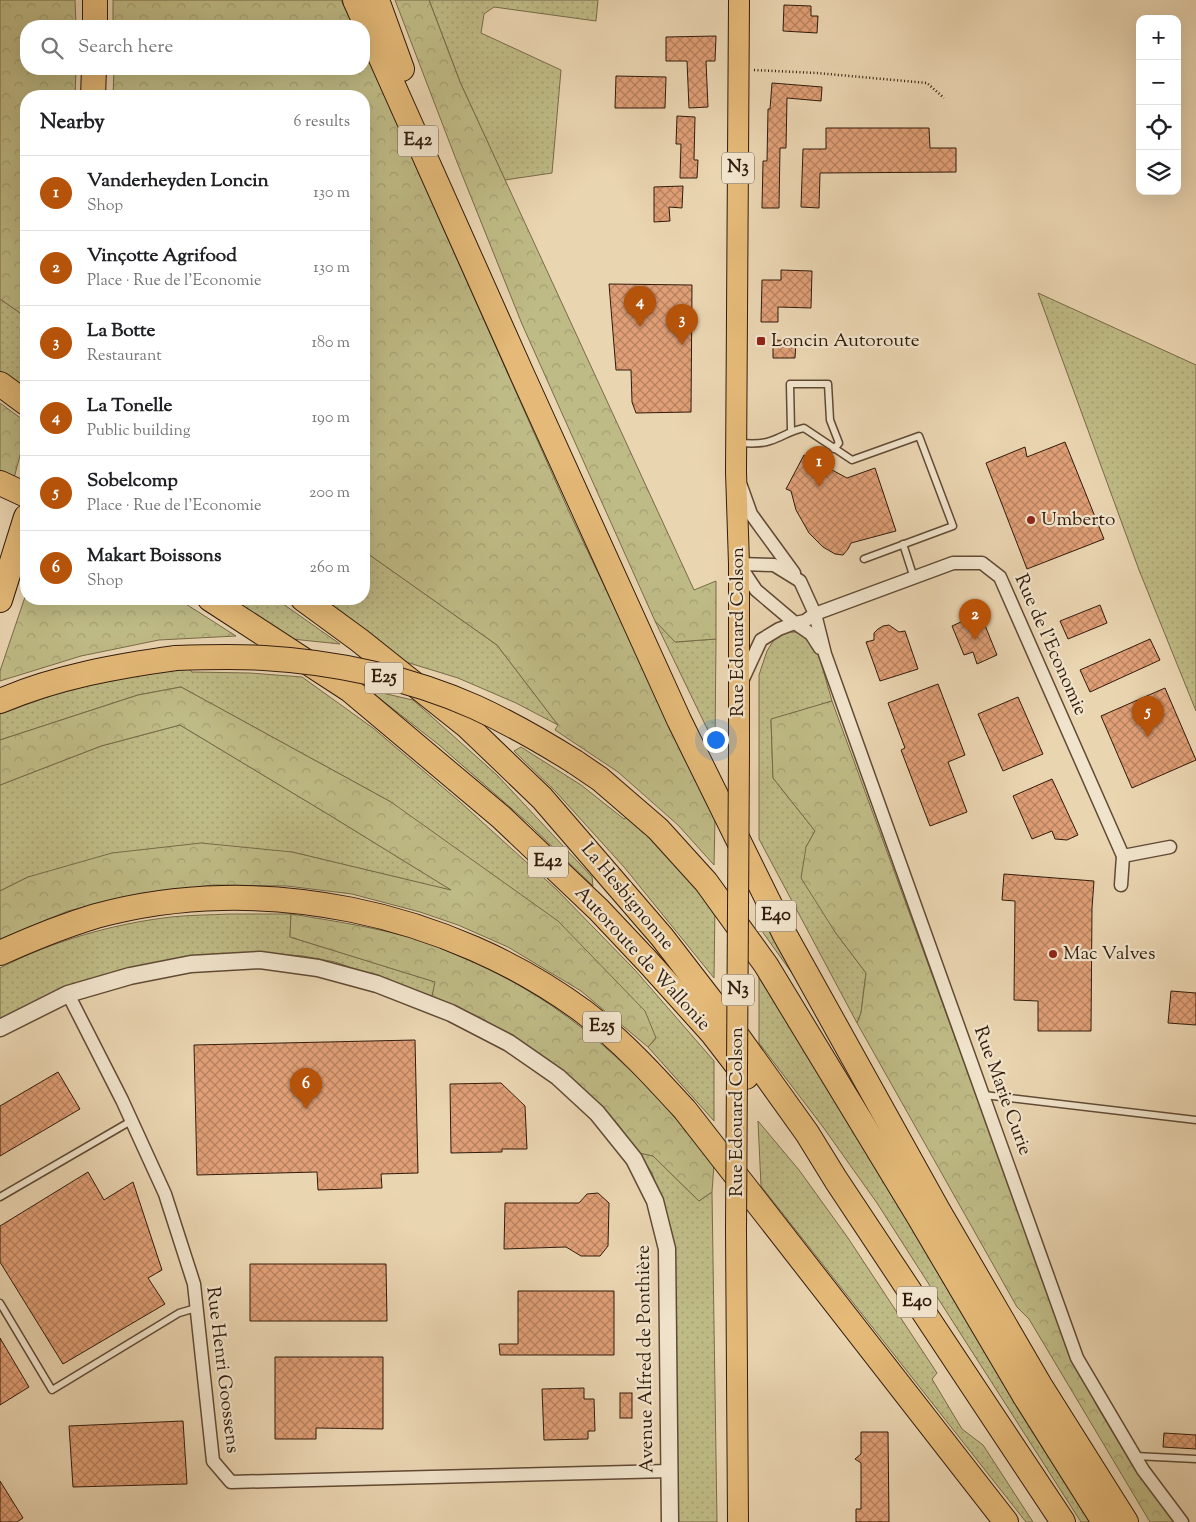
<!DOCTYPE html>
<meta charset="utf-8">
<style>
:root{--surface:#fff;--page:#f6f6f6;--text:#202124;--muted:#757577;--line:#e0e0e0;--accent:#b45309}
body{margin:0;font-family:"Sorts Mill Goudy",serif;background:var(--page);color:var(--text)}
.controls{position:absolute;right:15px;top:15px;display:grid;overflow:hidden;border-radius:10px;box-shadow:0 5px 20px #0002}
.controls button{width:45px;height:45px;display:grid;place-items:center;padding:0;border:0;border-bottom:1px solid var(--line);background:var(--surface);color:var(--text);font:25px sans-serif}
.you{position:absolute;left:715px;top:739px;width:18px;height:18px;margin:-12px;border:4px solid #fff;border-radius:50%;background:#1a73e8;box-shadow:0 0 0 8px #1a73e833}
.badge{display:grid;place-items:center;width:32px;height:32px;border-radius:50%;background:var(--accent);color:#fff;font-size:16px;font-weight:700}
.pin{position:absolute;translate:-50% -41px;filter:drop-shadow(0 1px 2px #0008)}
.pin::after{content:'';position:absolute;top:26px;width:18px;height:15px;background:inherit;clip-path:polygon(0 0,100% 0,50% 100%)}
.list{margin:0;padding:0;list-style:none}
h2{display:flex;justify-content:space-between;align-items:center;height:65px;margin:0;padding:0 20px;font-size:21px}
h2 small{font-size:16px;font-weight:400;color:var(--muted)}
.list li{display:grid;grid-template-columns:32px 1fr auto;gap:15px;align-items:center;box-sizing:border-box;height:75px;padding:0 20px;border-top:1px solid var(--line)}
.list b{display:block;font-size:19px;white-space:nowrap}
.list p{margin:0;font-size:16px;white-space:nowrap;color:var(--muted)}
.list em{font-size:16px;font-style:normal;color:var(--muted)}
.icon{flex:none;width:28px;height:28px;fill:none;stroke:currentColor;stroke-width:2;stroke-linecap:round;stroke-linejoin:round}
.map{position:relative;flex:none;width:1196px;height:1522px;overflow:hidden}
.search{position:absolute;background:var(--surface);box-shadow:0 5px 20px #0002;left:20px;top:20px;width:350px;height:55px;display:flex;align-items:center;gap:12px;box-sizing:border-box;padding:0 18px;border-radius:20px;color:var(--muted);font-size:19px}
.panel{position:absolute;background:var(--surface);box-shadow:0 5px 20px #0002;left:20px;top:90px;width:350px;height:515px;border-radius:20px}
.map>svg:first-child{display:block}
.grass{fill:url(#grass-dots);stroke:#786b48}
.forest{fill:url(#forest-crowns);stroke:#786b48}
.building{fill:url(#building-cross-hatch);stroke:#321b0b}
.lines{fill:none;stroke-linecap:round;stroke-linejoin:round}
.service-casing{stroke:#604a34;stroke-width:9}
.minor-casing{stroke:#604a34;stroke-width:15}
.tertiary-casing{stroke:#604a34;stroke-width:19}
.primary-casing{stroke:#321b0b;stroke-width:22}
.motorway-casing{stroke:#321b0b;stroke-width:26}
.path{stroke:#321b0b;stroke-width:2.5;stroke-dasharray:1 2.5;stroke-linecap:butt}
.service{stroke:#f1e4cc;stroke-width:6}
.minor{stroke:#f1e4cc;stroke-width:12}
.tertiary{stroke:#f1e4cc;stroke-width:16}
.primary{stroke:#e5ba78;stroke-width:20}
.motorway{stroke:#e5ba78;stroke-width:24}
.primary-bridge-casing{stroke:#321b0b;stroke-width:22;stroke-linecap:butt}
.motorway-bridge-casing{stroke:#321b0b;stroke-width:26;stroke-linecap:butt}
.primary-bridge{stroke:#e5ba78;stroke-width:20}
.motorway-bridge{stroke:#e5ba78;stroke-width:24}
.poi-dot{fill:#8f2418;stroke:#f1e4cc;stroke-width:2}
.labels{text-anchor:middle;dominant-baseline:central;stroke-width:4.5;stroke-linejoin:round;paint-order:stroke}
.shield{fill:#f1e4cc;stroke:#6b5745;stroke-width:1}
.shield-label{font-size:18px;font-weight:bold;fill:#321b0b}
.poi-label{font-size:19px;fill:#321b0b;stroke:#f1e4cc;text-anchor:start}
.street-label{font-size:19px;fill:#321b0b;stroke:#f1e4cc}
</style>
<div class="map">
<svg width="1196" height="1522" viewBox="0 0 1196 1522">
<defs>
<pattern id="grass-dots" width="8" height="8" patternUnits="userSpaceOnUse" patternTransform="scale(1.25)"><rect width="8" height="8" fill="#bfbb86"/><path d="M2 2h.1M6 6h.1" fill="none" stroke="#a5a072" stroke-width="1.8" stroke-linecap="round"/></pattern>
<pattern id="forest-crowns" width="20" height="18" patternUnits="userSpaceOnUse" patternTransform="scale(1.25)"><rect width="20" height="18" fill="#bfbb86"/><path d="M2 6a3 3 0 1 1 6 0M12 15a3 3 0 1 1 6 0" fill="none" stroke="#a5a072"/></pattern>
<pattern id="building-cross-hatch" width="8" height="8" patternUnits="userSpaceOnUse" patternTransform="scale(1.25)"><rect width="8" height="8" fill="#e09f76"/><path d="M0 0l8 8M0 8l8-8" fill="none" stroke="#b6815f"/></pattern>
</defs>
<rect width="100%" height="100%" fill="#ead5b1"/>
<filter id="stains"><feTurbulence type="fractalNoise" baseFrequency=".004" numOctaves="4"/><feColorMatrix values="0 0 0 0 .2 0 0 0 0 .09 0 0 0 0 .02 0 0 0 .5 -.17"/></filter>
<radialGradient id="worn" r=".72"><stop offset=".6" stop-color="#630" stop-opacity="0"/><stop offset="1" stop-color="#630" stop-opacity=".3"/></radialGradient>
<g class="grass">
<path d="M 429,0 L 598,0 L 596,21 L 494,7 L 484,14 L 481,33 L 561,70 L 552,173 L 505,180 L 460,82 Z"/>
<path d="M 1038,293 L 1196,365 L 1196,711 L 1139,570 Z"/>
<path d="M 0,299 L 26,317 L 26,390 L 0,371 Z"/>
<path d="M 364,551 L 497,645 L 558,725 L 516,703 L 458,678 L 406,662 L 323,599 L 364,599 Z"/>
<path d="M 231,599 L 276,599 L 340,644 L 292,639 Z"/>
<path d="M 655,621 L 676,642 L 716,639 L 715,745 Z"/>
<path d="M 787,632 L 801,632 L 817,649 L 832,701 L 771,720 L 773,778 L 815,831 L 806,847 L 835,932 L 866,973 L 861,1013 L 857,1023 L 759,839 L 759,675 L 767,651 L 775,638 Z"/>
<path d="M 187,667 L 192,672 L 250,673 L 302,677 L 373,728 L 459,801 L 556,889 L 635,970 L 714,1061 L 714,1121 L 648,1047 L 656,1038 L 391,802 L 181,687 L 138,695 L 0,740 L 0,714 L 53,695 L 119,677 Z"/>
<path d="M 369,690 L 413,700 L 497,775 L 592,877 L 593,886 L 527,822 L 439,745 Z"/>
<path d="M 180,725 L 331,816 L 453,891 L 292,852 L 28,877 L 0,891 L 0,785 L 101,746 Z"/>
<path d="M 521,747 L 581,785 L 624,819 L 628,816 L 676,862 L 715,905 L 714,978 L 624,867 L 556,792 L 514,751 Z"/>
<path d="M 759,901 L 773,923 L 794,976 L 759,927 Z"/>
<path d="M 229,914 L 291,914 L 290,937 L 436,982 L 432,996 L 335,962 L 303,956 L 260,953 L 60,991 L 0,1019 L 0,968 C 53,941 112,924 171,917 C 190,915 210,915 229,914 Z"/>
<path d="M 759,976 L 1094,1522 L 1081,1522 L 877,1203 L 823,1127 L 759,1043 Z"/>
<path d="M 758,1121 L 799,1170 L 848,1238 L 937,1373 L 932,1379 L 962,1429 L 983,1445 L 1033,1522 L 1026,1522 L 761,1186 Z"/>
<path d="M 639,1153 L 653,1156 L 699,1201 L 712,1192 L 717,1522 L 677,1522 L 666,1215 L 652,1173 Z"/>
</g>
<g class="forest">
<path d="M 0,0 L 75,0 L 76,26 L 26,26 L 26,69 L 76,69 L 75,96 L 26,96 L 26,317 L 0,299 Z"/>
<path d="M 113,0 L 341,0 L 353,26 L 113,26 Z"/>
<path d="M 395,0 L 429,0 L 460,82 L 694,590 L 716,581 L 716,639 L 675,642 L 655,621 L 522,324 L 457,162 Z"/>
<path d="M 364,50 L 571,516 L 715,819 L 714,865 L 678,825 L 618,772 L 555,730 L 558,725 L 497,645 L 364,551 L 364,96 L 113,96 L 114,69 L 364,69 Z"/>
<path d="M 0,403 L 26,422 L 26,433 L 14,478 L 0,472 Z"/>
<path d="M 26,594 L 26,599 L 178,599 L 236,636 L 159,640 L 81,656 L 0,681 L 0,671 Z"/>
<path d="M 181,687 L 391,802 L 558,921 L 645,1011 L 656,1038 L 648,1047 L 581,991 L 508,947 L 458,925 L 420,912 L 352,894 L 287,886 L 213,885 L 135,896 L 68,911 L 0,939 L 0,891 L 28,877 L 112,853 L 201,843 L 292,852 L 451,890 L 331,816 L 180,725 L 101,746 L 0,785 L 0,740 L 138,695 Z"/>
<path d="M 832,701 L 1068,1347 L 1098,1408 L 1134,1468 L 1174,1522 L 1150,1522 L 1029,1319 L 1017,1307 L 857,1023 L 861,1013 L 866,973 L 835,932 L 801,878 L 806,847 L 815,831 L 773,778 L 771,719 Z"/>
<path d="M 291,914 C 335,921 378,928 420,940 C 434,944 446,951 459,956 C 567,1000 642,1074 714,1164 L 712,1192 L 699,1201 L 653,1156 L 639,1153 L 617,1123 L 576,1085 L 525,1044 L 479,1017 L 432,996 L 435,982 L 290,937 Z"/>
</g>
<g class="building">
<path d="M 784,5 L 811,6 L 811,16 L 818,16 L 817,33 L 783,31 Z"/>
<path d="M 716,36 L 715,61 L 706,61 L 708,107 L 689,108 L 687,61 L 666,61 L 666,37 Z"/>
<path d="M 616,76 L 666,77 L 665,108 L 615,108 Z"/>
<path d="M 772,83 L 822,87 L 821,101 L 787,98 L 786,148 L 780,148 L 779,208 L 762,208 L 763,161 L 767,161 L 768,109 L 770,109 Z"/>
<path d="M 677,116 L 695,117 L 694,160 L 698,160 L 697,178 L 680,178 L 681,144 L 676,144 Z"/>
<path d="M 826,128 L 929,128 L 930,148 L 956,148 L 956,172 L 820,173 L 819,208 L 801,207 L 803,149 L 826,149 Z"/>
<path d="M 683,186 L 682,208 L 669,207 L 670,221 L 654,222 L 654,187 Z"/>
<path d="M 781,270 L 812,271 L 811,308 L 778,307 L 778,322 L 761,322 L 762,280 L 781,280 Z"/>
<path d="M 609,284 L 692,285 L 691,412 L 636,413 L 632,402 L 631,370 L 616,370 Z"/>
<path d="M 773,340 L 796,341 L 795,358 L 773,358 Z"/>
<path d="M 1065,442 L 1104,539 L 1027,569 L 986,463 L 1025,447 L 1027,457 Z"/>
<path d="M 804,455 L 847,478 L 875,468 L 896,531 L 851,543 L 848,549 L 843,555 L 835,554 L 823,547 L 809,533 L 796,510 L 791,491 L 786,489 Z"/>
<path d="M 1100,605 L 1107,623 L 1068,639 L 1060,621 Z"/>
<path d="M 972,617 L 974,622 L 982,618 L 997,655 L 977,664 L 973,652 L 964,655 L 952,626 Z"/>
<path d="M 889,625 L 899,632 L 905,631 L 918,669 L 880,681 L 866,642 L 874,640 L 874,633 L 878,629 L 883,626 Z"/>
<path d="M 1150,639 L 1160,660 L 1090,692 L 1080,670 Z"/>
<path d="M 938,684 L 965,755 L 948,762 L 967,812 L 930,826 L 901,750 L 905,748 L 888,703 Z"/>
<path d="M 1165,688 L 1196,760 L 1132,788 L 1101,716 Z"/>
<path d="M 1018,697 L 1043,754 L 1003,771 L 978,714 Z"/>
<path d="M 1052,779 L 1078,835 L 1067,840 L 1055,839 L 1052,831 L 1032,839 L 1013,796 Z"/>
<path d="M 1004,874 L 1094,881 L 1092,908 L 1091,1031 L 1038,1031 L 1038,1001 L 1014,1000 L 1015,901 L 1002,900 Z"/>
<path d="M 1171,991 L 1196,993 L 1196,1025 L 1168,1023 Z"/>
<path d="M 415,1040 L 418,1173 L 381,1174 L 382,1188 L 318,1190 L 317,1172 L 197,1175 L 194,1045 Z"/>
<path d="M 58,1072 L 80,1109 L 0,1156 L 0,1106 Z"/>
<path d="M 501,1083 L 525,1106 L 527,1149 L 502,1149 L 502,1152 L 451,1153 L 450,1084 Z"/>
<path d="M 88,1172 L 104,1200 L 133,1182 L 162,1270 L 148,1278 L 165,1304 L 63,1364 L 0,1262 L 0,1226 Z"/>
<path d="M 598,1193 L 609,1203 L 608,1246 L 600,1256 L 581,1256 L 566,1247 L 504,1249 L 505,1203 L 579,1203 L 587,1194 Z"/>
<path d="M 250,1264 L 386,1264 L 387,1321 L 250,1321 Z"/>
<path d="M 518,1291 L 614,1291 L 614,1355 L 500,1355 L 499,1344 L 518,1344 Z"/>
<path d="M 0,1338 L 29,1387 L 0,1405 Z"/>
<path d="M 275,1357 L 383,1357 L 383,1429 L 316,1428 L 316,1439 L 275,1439 Z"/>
<path d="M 584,1388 L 584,1399 L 594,1399 L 595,1431 L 588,1431 L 588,1439 L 544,1440 L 542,1389 Z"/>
<rect x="620" y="1393" width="12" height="25"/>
<path d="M 183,1421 L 187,1484 L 73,1487 L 69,1426 Z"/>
<path d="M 861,1432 L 888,1432 L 889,1522 L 856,1522 L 856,1509 L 861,1509 L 861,1463 L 855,1459 L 861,1454 Z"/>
<path d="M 1164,1433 L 1196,1435 L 1196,1449 L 1163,1447 Z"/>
<path d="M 0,1481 L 23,1518 L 17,1522 L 0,1522 Z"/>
</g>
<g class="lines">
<defs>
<g id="service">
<path d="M 791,430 L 790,384 L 828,384 L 830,420 L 839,443 L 834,449"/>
<path d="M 738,443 C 748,443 760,445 770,441 C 783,437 789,431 804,428 L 852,460 L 919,436 L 953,526 L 864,559"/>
<path d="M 903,544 L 914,578"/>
<path d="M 984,1095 L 1196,1120"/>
<path d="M 0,1197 L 131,1121"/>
<path d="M 0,1303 L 52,1390 L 179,1313 L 196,1308"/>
<path d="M 1135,1456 L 1196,1459"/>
</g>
<g id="minor">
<path d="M 741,486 L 751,514 L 794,573"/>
<path d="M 739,564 L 774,565 L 800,581 L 815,614 L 825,654 L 1077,1358 L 1143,1470 L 1182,1522"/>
<path d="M 740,566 L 756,590 L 795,623 L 805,621 L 815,614 L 953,563 L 982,563 L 1000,577 L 1123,856 L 1121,885"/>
<path d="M 742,681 L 761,640 L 779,629 L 795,623 L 811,634 L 820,648"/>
<path d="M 1123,856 L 1170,847"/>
<path d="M 68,994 L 122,1100 L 165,1194 L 194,1284 L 213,1461 L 231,1482 L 669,1471"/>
</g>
<path id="tertiary" d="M 0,1028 L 68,994 L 130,976 L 191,964 L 260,960 L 318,968 L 377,984 L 451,1013 L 509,1043 L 558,1077 L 597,1113 L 634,1159 L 655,1201 L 667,1249 L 670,1522"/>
<g id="primary">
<path d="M 739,751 L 739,564 L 736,472 L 739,0"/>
<path d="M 736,1229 L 738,1522"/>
</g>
<g id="motorway">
<path d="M 355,0 L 522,374 L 679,720 L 785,935 L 938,1210 L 1041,1387 L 1126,1522"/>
<path d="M 377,0 L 402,69"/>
<path d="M 95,26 L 95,0"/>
<path d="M 93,96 L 94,69"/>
<path d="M 0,384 L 26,403"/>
<path d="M 0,483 L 26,495"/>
<path d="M 210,599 L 350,690 L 501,817 L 599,910 L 648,962 L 712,1033 L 746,1077"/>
<path d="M 303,599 L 359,640 L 467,726 L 542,798 L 662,937 L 726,1020 L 807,1133 L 836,1180 L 1063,1522"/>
<path d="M 0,600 L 26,517"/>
<path d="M 0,701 C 56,677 117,666 176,658"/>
<path d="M 575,762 L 600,779 L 658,829 L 706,882 L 766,965 L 919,1217 L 1024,1395 L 1104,1522"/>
<path d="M 0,953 C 31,939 63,926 96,916 C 260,871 449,912 584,1012 C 622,1041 653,1075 685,1110 L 1006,1522"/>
</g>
</defs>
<use href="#service" class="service-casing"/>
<use href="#minor" class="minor-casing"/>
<use href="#tertiary" class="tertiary-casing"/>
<use href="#primary" class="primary-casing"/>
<use href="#motorway" class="motorway-casing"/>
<path class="path" d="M 754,70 L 817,73 L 927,83 L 944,98"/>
<use href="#service" class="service"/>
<use href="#minor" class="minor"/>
<use href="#tertiary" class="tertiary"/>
<use href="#primary" class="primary"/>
<use href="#motorway" class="motorway"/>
<defs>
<path id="primary-bridge" d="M 736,1229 L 739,751"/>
<path id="motorway-bridge" d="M 176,658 C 205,657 235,656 264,658 C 335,662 410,678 475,707 C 510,723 543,742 575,762"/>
</defs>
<use href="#primary-bridge" class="primary-bridge-casing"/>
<use href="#motorway-bridge" class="motorway-bridge-casing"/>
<use href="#primary-bridge" class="primary-bridge"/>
<use href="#motorway-bridge" class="motorway-bridge"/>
</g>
<g class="poi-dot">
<rect x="756" y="336" width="10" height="10" rx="2.5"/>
<circle cx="1031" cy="520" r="5"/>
<circle cx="1053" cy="954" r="5"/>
</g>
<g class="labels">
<g class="shield">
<rect x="398" y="125.5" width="40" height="31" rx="4"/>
<rect x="722" y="152.5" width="32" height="31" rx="4"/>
<rect x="365" y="662.5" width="38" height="31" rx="4"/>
<rect x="528" y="846.5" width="40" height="31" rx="4"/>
<rect x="756" y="900.5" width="40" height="31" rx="4"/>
<rect x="722" y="974.5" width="32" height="31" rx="4"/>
<rect x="583" y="1011.5" width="38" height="31" rx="4"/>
<rect x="897" y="1286.5" width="40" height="31" rx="4"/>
</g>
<g class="shield-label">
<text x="418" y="141">E42</text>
<text x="738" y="168">N3</text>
<text x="384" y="678">E25</text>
<text x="548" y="862">E42</text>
<text x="776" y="916">E40</text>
<text x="738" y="990">N3</text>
<text x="602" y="1027">E25</text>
<text x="917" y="1302">E40</text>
</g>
<g class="poi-label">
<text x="771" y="341">Loncin Autoroute</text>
<text x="1041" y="520">Umberto</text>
<text x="1063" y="954">Mac Valves</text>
</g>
<g class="street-label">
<text transform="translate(738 632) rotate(-90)">Rue Edouard Colson</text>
<text transform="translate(1050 645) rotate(66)">Rue de l'Economie</text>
<text transform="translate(627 897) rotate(50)">La Hesbignonne</text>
<text transform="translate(642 959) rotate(47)">Autoroute de Wallonie</text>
<text transform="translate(1002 1091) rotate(70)">Rue Marie Curie</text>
<text transform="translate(737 1112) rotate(-90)">Rue Edouard Colson</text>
<text transform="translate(646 1359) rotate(-91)">Avenue Alfred de Ponthière</text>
<text transform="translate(222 1370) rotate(83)">Rue Henri Goossens</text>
</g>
</g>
<rect width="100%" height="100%" filter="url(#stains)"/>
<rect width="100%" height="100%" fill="url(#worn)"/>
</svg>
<div class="controls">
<button>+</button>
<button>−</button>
<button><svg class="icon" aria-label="locate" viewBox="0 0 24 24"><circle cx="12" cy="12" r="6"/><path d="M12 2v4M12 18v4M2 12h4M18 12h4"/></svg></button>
<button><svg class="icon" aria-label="layers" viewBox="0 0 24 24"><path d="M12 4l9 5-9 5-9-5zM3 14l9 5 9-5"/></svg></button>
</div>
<div class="you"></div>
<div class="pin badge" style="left:819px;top:487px">1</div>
<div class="pin badge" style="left:975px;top:640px">2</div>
<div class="pin badge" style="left:682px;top:345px">3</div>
<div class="pin badge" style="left:640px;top:327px">4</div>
<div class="pin badge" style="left:1148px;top:737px">5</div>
<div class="pin badge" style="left:306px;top:1109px">6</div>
<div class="search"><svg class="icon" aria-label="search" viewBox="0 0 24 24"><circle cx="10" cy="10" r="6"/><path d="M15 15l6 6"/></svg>Search here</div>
<section class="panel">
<h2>Nearby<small>6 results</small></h2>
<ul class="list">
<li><span class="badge">1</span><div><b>Vanderheyden Loncin</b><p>Shop</p></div><em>130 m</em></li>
<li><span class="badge">2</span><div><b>Vinçotte Agrifood</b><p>Place · Rue de l'Economie</p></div><em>130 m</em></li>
<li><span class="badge">3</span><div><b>La Botte</b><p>Restaurant</p></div><em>180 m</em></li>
<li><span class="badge">4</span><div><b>La Tonelle</b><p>Public building</p></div><em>190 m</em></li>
<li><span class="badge">5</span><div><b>Sobelcomp</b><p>Place · Rue de l'Economie</p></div><em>200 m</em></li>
<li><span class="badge">6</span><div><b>Makart Boissons</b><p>Shop</p></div><em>260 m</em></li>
</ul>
</section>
</div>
